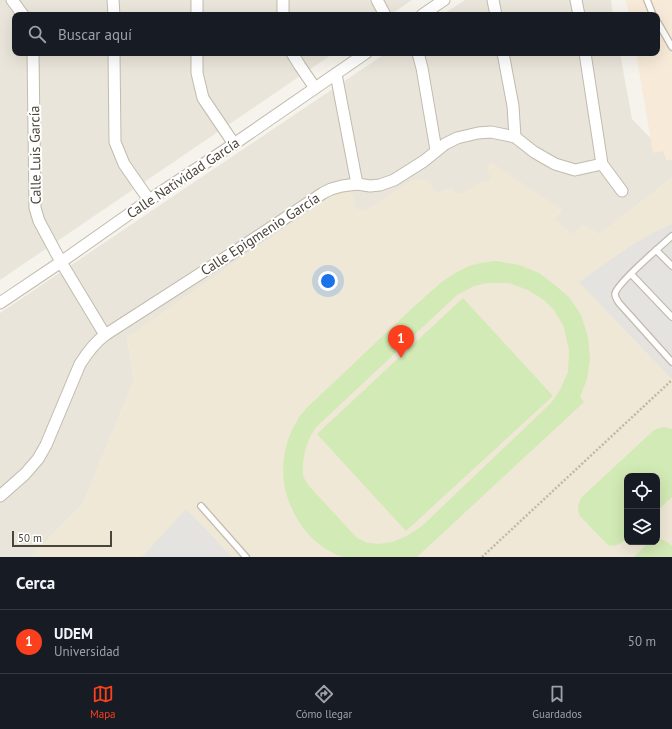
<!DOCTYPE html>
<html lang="es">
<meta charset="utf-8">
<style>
:root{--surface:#171b24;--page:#20242c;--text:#f1f3f6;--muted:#9ea1a6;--line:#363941;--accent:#fc3f1d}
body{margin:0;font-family:"PT Sans",sans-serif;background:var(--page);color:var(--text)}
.controls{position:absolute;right:12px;bottom:12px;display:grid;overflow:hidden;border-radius:8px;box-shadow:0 4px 16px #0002}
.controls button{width:36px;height:36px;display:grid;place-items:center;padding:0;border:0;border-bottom:1px solid var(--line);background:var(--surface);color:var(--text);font:20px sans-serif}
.scale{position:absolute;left:12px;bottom:10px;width:100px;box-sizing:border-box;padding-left:4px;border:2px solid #4b4439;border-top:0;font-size:11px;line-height:14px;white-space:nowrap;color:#4b4439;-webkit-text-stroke:3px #fff;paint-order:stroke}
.you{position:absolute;left:328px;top:281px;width:14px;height:14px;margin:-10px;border:3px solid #fff;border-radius:50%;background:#1a73e8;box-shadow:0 0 0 6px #1a73e833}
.badge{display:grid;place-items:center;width:26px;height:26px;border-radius:50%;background:var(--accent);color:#fff;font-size:13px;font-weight:700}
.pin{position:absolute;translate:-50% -33px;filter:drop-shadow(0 1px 2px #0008)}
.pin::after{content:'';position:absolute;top:21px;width:14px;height:12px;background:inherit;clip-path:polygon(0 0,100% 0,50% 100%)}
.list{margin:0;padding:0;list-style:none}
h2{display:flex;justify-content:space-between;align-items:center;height:52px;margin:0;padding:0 16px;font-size:17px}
h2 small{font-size:13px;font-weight:400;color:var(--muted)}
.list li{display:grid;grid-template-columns:26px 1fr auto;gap:12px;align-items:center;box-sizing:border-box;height:64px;padding:0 16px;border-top:1px solid var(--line)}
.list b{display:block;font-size:15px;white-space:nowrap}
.list p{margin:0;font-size:13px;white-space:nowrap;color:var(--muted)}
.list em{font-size:13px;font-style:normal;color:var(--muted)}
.icon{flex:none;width:22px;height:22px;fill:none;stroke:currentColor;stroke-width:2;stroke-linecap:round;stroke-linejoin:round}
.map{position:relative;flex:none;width:672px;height:557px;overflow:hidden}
.search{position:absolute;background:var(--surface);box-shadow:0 4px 16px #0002;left:12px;right:12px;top:12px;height:44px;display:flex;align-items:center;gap:10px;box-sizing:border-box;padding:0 14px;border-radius:8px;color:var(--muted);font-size:15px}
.sheet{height:116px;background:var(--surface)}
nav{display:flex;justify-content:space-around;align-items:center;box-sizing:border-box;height:56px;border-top:1px solid var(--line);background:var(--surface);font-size:11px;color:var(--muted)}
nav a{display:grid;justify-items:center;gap:2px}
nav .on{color:var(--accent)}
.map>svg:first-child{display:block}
.residential{fill:#eae5da}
.commercial{fill:#f7ead8}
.education{fill:#efe8d6;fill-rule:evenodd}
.park{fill:#d2eab5;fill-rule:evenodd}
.parking{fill:#e5e3e0}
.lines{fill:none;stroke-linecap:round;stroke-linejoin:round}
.service-casing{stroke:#c2bbae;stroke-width:8}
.minor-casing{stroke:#c2bbae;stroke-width:13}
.path{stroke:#c4b79f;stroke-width:2.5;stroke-dasharray:2 2;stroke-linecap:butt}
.service{stroke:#fff;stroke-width:5.5}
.minor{stroke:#fff;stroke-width:11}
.labels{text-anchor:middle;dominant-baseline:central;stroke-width:4;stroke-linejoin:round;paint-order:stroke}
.street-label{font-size:14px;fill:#4b4439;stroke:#fff}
</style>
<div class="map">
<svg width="672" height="557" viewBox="0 0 672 557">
<rect width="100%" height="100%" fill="#f6f3ec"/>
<g class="residential">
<path d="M 0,0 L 412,0 L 390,15 L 15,15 L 15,53 L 334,53 L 0,280 Z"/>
<path d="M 465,0 L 611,0 L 613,15 L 442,15 Z"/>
<path d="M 386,53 L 620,53 L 632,119 L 672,160 L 672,178 L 600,234 L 573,235 L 554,220 L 561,210 L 491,179 L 483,184 L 482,182 L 461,194 L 457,194 L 451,188 L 439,193 L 436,192 L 433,190 L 427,180 L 413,180 L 364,212 L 356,209 L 127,337 L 134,380 L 84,502 L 31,557 L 0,557 L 0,313 Z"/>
</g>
<path class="commercial" d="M 626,0 L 672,0 L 672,158 L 667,161 L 663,151 L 653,153 L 636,53 L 657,53 L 657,15 L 629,15 Z"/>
<path class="education" d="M 492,163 L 561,209 L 555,220 L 573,234 L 583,224 L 600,234 L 672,178 L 672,557 L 31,557 L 84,502 L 134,380 L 127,337 L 332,195 L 351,190 L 356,209 L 364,212 L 413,180 L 427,180 L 433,190 L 436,192 L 439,193 L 451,188 L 457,194 L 460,192 L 461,194 L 482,181 L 483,184 L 491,179 L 486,167 ZM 627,476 L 657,476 L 657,542 L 627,542 Z"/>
<g class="park">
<path d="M 496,261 L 519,265 L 539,273 L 556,286 L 569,297 L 581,315 L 588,337 L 590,359 L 587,379 L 580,397 L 584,402 L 417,557 L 343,557 C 321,550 303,532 293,511 C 279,483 280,448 297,421 C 301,413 308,407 315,400 C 326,390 337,379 348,369 C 379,340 409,310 442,282 C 452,275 463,267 477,264 C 483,262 490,262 496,261 ZM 487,283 L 509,283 L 528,290 L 544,300 L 554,310 L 564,327 L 569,351 L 568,372 L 560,390 L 551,403 L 422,526 L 407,536 L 392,542 L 379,544 L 368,543 L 357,538 L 309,486 C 307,483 305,480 304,478 C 300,467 306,441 313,432 C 316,426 322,422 326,418 L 457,295 L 474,286 Z"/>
<path d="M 463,298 L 553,396 L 406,531 L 317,434 Z"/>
<path d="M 665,427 L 672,429 L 672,497 L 657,511 L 657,476 L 627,476 L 627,538 C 621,544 616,547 608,545 L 580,516 C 577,509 578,505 581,498 L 653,431 L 659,428 Z"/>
<path d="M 657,539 C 663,539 668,542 672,546 L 672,557 L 634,557 L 649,542 L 657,542 Z"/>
</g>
<g class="parking">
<path d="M 672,224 L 672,379 L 579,282 L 632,245 L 655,232 Z"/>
<path d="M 186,509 L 232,557 L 142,557 Z"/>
</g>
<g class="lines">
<defs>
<g id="service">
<path d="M 647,0 L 653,15"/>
<path d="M 657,21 L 672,47"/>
<path d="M 672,236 C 662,245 616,284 615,294 C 615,297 617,300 619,303 L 672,362"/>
<path d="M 656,250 L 672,266"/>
<path d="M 631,274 L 672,317"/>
<path d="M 201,506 L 246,557"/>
</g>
<g id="minor">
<path d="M 12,0 L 23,15"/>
<path d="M 113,0 L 114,15"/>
<path d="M 283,0 L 283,15"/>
<path d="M 377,0 L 385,15"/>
<path d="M 493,0 L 496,15"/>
<path d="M 576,0 L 579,15"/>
<path d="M 197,15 L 197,0"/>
<path d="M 422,15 L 444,0"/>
<path d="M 33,53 L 35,208 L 39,221 L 61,262 L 105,335"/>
<path d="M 114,53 L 115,142 L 124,164 L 149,200"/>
<path d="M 197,53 L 197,73 L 203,98 L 234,144"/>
<path d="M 292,53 L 300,66 L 315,88"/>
<path d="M 418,53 L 422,68 L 436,150"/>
<path d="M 503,53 L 513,106 L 515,137"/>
<path d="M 585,53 L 602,164 L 622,191"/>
<path d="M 336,74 L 357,184"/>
<path d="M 0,303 L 61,262 L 149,200 L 234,144 L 366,53"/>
<path d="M 0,496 L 25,474 L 38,459 L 46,445 L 80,364 C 87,353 94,343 105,335 L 237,250 L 323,193 L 331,189 L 342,186 L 357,184 L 370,186 L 380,185 L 394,180 L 424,161 L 445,144 L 457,138 L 478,133 L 491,132 L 515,137 L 534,152 L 555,164 L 575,170 L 602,164"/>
</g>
</defs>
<use href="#service" class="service-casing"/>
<use href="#minor" class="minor-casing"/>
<path class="path" d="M 482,557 L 672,380"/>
<use href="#service" class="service"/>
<use href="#minor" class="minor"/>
</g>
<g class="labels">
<g class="street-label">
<text transform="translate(35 155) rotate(-91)">Calle Luis García</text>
<text transform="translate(183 178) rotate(-34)">Calle Natividad García</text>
<text transform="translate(260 234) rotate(-33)">Calle Epigmenio García</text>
</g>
</g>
</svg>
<div class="controls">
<button><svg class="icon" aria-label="locate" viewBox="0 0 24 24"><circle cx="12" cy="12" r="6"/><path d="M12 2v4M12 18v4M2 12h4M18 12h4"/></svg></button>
<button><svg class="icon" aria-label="layers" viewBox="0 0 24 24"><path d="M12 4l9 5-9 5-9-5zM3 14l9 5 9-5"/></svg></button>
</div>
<div class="scale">50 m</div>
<div class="you"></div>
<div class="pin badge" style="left:401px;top:358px">1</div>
<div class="search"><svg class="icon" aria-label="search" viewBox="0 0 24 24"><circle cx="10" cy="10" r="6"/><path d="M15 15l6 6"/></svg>Buscar aquí</div>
</div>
<section class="sheet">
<h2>Cerca<small></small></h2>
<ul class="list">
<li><span class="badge">1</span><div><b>UDEM</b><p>Universidad</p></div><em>50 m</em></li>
</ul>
</section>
<nav>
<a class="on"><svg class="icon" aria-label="map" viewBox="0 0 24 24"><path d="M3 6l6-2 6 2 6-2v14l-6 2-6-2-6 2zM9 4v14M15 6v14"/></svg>Mapa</a>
<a><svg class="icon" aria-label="directions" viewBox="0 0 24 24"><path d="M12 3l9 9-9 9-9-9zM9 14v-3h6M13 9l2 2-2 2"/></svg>Cómo llegar</a>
<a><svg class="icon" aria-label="saved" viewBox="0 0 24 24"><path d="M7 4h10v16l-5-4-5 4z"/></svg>Guardados</a>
</nav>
